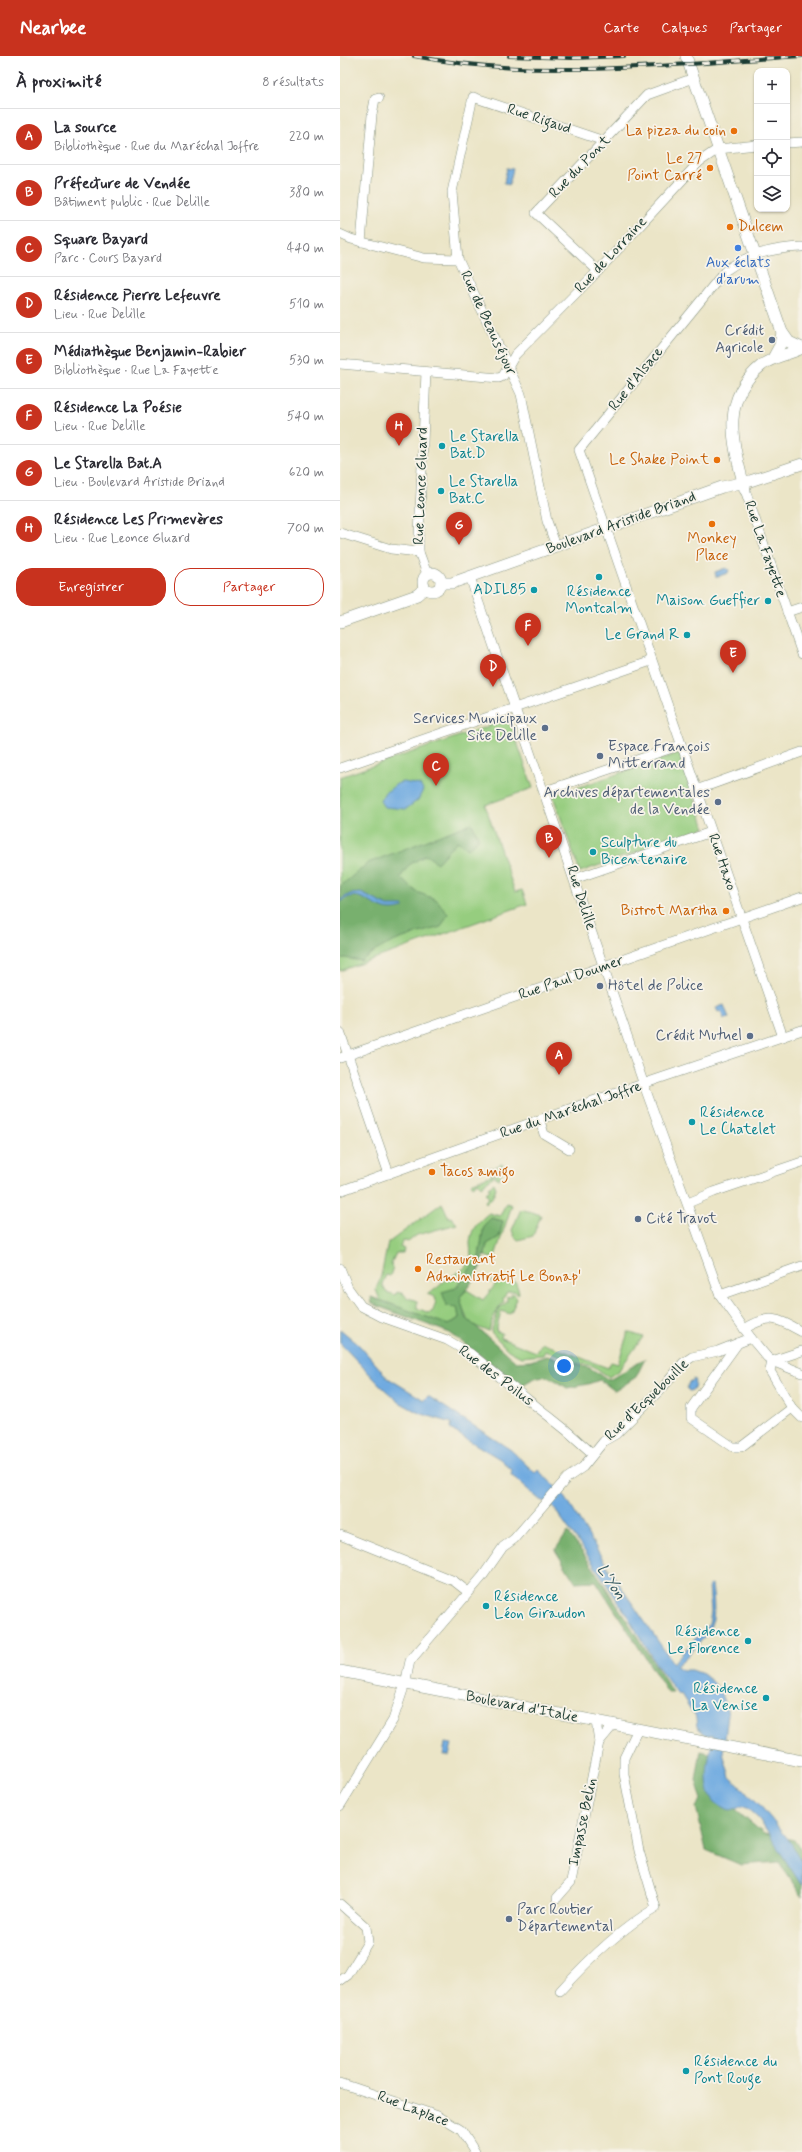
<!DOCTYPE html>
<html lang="fr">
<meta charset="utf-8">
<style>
:root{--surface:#fff;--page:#f7f7f7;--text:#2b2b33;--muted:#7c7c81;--line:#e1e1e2;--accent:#c8321e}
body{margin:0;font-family:Mynerve,sans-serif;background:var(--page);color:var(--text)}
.controls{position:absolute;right:12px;top:12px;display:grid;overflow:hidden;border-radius:8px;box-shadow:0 1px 3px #0004}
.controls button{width:36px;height:36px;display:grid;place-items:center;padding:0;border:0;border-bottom:1px solid var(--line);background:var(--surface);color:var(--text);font:20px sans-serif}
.you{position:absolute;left:224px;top:1310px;width:14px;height:14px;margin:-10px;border:3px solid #fff;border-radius:50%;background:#1a73e8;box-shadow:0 0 0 6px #1a73e833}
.badge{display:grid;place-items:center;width:26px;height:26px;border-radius:50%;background:var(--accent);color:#fff;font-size:13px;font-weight:700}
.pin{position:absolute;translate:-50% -33px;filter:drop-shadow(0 1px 2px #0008)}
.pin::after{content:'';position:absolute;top:21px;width:14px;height:12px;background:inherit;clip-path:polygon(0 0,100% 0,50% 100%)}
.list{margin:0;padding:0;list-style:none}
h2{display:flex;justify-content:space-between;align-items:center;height:52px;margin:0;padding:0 16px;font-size:17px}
h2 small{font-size:13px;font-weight:400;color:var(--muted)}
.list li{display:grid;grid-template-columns:26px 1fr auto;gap:12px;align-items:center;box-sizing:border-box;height:56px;padding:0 16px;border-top:1px solid var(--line)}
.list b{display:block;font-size:15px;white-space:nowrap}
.list p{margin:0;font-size:13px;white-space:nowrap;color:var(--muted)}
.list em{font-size:13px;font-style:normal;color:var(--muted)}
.actions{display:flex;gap:8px;padding:12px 16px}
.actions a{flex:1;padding:9px 0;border:1px solid var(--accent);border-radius:16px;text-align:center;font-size:14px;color:var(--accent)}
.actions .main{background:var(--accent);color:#fff}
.icon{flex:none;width:22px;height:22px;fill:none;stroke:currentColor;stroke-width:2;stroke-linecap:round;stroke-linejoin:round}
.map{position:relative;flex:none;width:462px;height:2096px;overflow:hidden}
header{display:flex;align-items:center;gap:24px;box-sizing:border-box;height:56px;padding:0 20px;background:var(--accent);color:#fff}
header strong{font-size:19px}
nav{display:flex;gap:22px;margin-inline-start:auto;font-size:14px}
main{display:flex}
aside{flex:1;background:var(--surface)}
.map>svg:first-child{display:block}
.green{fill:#96cd7f;stroke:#5a855a}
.forest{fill:#78b06e;stroke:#4c7651}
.water{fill:#6faae0;stroke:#47748a}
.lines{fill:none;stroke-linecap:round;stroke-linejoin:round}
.minor-casing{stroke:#85917e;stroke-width:10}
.major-casing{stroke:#85917e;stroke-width:12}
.minor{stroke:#fff;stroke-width:9}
.major{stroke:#fff;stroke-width:11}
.rail-casing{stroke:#1f3d34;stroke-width:4}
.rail{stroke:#f7f3e8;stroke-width:2.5;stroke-dasharray:8;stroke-linecap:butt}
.food-dot{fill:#e8710a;stroke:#f7f3e8;stroke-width:1.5}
.shop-dot{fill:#3f7fe0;stroke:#f7f3e8;stroke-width:1.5}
.service-dot{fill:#5c6f8a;stroke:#f7f3e8;stroke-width:1.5}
.culture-dot{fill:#0f9aa8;stroke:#f7f3e8;stroke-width:1.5}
.labels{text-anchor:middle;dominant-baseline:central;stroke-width:3.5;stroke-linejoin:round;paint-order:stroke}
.street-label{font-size:15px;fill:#1f3d34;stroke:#f7f3e8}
.food-label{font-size:15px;fill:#c56008;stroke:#f7f3e8;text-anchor:end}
.shop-label{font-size:15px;fill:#366cbe;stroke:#f7f3e8}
.service-label{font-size:15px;fill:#4e5e75;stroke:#f7f3e8;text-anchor:end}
.culture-label{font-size:15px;fill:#0d838f;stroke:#f7f3e8;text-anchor:start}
.water-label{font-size:16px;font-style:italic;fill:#33585f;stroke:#f7f3e8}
</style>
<header>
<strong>Nearbee</strong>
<nav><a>Carte</a><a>Calques</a><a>Partager</a></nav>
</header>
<main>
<aside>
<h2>À proximité<small>8 résultats</small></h2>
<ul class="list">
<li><span class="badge">A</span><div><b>La source</b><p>Bibliothèque · Rue du Maréchal Joffre</p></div><em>220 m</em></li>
<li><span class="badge">B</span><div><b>Préfecture de Vendée</b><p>Bâtiment public · Rue Delille</p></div><em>380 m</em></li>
<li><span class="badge">C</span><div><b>Square Bayard</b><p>Parc · Cours Bayard</p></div><em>440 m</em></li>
<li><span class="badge">D</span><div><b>Résidence Pierre Lefeuvre</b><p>Lieu · Rue Delille</p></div><em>510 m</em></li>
<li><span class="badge">E</span><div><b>Médiathèque Benjamin-Rabier</b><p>Bibliothèque · Rue La Fayette</p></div><em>530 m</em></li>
<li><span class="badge">F</span><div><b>Résidence La Poésie</b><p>Lieu · Rue Delille</p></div><em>540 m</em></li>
<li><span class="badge">G</span><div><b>Le Starella Bat.A</b><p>Lieu · Boulevard Aristide Briand</p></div><em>620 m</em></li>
<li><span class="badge">H</span><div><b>Résidence Les Primevères</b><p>Lieu · Rue Leonce Gluard</p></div><em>700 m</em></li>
</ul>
<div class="actions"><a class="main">Enregistrer</a><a>Partager</a></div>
</aside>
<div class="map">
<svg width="462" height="2096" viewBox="0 0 462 2096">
<rect width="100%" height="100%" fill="#f7f3e8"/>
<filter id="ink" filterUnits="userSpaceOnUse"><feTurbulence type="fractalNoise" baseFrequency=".025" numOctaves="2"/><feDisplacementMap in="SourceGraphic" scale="8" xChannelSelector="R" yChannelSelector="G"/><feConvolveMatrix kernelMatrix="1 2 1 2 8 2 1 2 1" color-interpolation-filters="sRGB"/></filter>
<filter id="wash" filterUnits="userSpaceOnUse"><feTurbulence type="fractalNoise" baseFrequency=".012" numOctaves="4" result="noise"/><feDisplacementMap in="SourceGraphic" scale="16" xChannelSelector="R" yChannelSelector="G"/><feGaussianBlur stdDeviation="0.9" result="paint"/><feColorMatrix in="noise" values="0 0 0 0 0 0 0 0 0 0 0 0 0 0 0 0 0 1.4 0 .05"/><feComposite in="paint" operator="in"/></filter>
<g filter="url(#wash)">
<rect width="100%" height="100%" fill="#ebe5c7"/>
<g class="green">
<path d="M 169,663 L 193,732 L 145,749 L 175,836 L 182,834 L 187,848 L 0,915 L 0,721 Z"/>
<path d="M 339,697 L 365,772 L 240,816 L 213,740 Z"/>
<path d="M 162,1108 L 164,1111 L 159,1123 L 156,1122 L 155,1111 Z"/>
<path d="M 152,1111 L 154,1120 L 141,1130 L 138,1126 L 133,1130 L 131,1127 L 152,1119 L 150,1112 Z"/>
<path d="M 154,1127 L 156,1132 L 152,1142 L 146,1147 L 145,1145 L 149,1142 L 146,1137 L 150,1134 L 148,1131 Z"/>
<path d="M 102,1147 L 109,1162 L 111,1161 L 117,1168 L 77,1179 L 68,1186 L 63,1184 L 60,1191 L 64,1193 L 63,1197 L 56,1197 L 51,1208 L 53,1211 L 50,1220 L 46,1219 L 42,1228 L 46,1236 L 56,1239 L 57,1236 L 64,1238 L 66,1241 L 77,1245 L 77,1252 L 89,1257 L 93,1255 L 96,1245 L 95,1241 L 87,1238 C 97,1234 100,1228 107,1223 C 117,1217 128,1213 131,1200 C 131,1196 130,1191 130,1187 C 131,1172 138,1166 149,1157 L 160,1160 L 166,1147 L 172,1149 L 154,1203 L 145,1200 L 147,1188 L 159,1181 L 163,1165 L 151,1162 L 144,1169 L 139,1201 L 116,1232 L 119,1262 L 108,1269 L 40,1244 L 36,1234 L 41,1220 L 48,1187 Z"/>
<path d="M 181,1153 L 201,1159 L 193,1180 L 178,1184 L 174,1180 L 172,1174 Z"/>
<path d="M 159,1221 L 176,1227 L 179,1236 L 178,1239 L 175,1235 L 167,1236 L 163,1243 L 164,1246 C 156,1254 152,1264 149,1275 C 127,1269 125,1262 120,1241 L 127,1234 L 143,1244 L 156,1228 L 151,1225 L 156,1226 Z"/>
<path d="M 171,1238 L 174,1238 L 177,1243 L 170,1258 L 161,1255 L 156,1275 L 162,1277 L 161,1282 L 196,1296 L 202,1287 L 268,1312 L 271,1306 L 278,1308 L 288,1276 L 303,1281 L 279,1314 L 269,1321 L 253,1310 L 231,1306 L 231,1303 L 205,1295 L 203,1299 L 181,1301 L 168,1294 L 151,1276 L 159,1253 L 167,1246 L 167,1240 L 170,1241 Z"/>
</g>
<g class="forest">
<path d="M 132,767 L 139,783 L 128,793 L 117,785 L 97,807 L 86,799 L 69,809 L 60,822 L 77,836 L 97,844 L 108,858 L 101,871 C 68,880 49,884 21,905 L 5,902 L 0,903 L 0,832 L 3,828 L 28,807 Z"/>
<path d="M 151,1162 L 163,1165 L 159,1181 L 147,1188 C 144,1209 134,1225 120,1241 L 125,1261 L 176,1306 L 190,1305 L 207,1300 L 250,1312 L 269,1324 L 305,1303 L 296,1321 L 275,1335 L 260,1324 L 248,1328 L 227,1332 C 207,1318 202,1316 181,1330 L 110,1277 L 32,1248 L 31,1241 L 109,1269 L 119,1262 L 117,1251 L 107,1250 L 102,1236 L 116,1232 L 139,1201 L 144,1169 Z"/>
<path d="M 228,1476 L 254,1513 L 333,1637 L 328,1637 L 256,1525 L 235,1526 L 215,1494 Z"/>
<path d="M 361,1695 L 373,1698 L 385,1745 L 424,1778 L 455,1784 L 462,1795 L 462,1841 L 439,1806 L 401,1809 L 366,1794 L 356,1751 L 362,1744 L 356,1724 Z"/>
</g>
<g class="water">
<path d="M 167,112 L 173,113 L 169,129 L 164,127 Z"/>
<path d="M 386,512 L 389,514 L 388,517 L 376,521 L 375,516 Z"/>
<path d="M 63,726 L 80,729 L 83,734 L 78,744 L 66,753 L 44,751 L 40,745 L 45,736 C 52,734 54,727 63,726 Z"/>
<path d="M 21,837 L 48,850 L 63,850 L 63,852 C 56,854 49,855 42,852 C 26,846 16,832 0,847 L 0,844 L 10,838 Z"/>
<path d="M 384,949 L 389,962 L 384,963 L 381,955 L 378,956 L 376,952 Z"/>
<path d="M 0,1273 L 19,1289 L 48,1322 L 84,1344 L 88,1340 L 171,1394 L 195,1417 L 198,1414 L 224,1439 L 270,1515 L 333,1607 L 369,1568 L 371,1556 L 369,1529 L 372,1528 C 373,1539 375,1552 373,1563 C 370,1579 347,1601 336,1610 L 343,1614 L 352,1614 L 363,1618 L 373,1626 L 381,1635 L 386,1649 L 388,1659 L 383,1697 L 390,1721 L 419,1748 L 448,1783 L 462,1806 L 462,1830 L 419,1763 L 408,1753 L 402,1750 C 390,1756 392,1757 380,1750 C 358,1736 370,1701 373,1680 L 366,1679 L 357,1671 L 356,1662 L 341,1638 L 338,1639 L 316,1608 L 285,1556 L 246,1497 L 211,1448 L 200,1444 L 171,1419 L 172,1414 L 160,1403 L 110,1373 L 112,1367 L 79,1357 L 59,1346 L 43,1332 L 0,1287 Z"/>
<path d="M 354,1323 C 356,1327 354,1336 349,1335 L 347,1332 L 349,1326 Z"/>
<path d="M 105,1687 L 112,1688 L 109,1700 L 103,1699 Z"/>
</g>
</g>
<g filter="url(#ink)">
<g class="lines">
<defs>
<g id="minor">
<path d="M 447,87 L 462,86"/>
<path d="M 0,178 L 11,183 L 84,202 L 118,203"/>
<path d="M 21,186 L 32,59 L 35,43 L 39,42"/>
<path d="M 258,215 L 196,157 L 307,39 L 354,22"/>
<path d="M 0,308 L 159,322 L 163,320 L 175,299 L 258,215 L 359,106 L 378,93 L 417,89"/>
<path d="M 86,316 L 79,480 L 79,496 L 87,518"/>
<path d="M 405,434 L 462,598"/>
<path d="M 0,477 L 51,493 L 79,496"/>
<path d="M 216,490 L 207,465 L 181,338 L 118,203 L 112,136 L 133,41 L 264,85"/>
<path d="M 130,521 L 304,1029 L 380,1239 L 411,1282 L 427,1301 L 432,1305 L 462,1317"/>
<path d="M 447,556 L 462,551"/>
<path d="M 0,712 L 311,605"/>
<path d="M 356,734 L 462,696"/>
<path d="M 205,735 L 341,689"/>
<path d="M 234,823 L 371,776"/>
<path d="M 0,976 L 49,1118"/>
<path d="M 443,981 L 239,394 L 385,215 C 407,198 435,192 462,191"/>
<path d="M 0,1002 L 462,841"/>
<path d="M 200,1065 L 204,1078 L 229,1093"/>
<path d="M 0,1135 L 232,1052 L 462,974"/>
<path d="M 348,1147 L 374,1136 L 462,1106"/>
<path d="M 0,1212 L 8,1232 L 21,1250 L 42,1261 L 107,1284 L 131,1298 L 226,1374 L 253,1398"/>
<path d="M 380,1239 L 462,1210"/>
<path d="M 404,1273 C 430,1257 437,1262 462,1276"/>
<path d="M 398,1287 L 351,1352 L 351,1362 L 393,1391 L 401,1391 L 452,1352"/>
<path d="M 432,1305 L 430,1315 L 452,1352 L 462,1362"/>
<path d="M 432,1305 L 462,1295"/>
<path d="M 0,1479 L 114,1525 L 128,1536"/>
<path d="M 259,1686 L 274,1668"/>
<path d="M 0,1750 L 53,1664 L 65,1628 L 70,1605 L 142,1521 L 163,1491 L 174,1483 L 227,1422 L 243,1411 L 264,1385 L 276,1378 L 324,1330 L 343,1307 L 352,1301 L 378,1295 L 411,1282"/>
<path d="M 217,1842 L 231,1826 L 259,1686 L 256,1665"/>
<path d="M 0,1848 L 26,1871 L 28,1886 L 8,1919 L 0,1925"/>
<path d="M 220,1935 C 248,1904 280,1873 316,1852 L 299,1795 L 284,1718 L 284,1702 L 298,1673"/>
<path d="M 0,2027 L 98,2060 L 121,2074 L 135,2096"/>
</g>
<g id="major">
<path d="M 346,0 L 442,276 L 449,286 L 462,292"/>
<path d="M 433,302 L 440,289 L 442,276"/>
<path d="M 405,434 C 393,387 379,344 422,309 C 434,300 449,299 462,292"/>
<circle cx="92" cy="526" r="9"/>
<path d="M 101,527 L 112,527 L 382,431 L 410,425 L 462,408"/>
<path d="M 0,566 L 77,539 L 85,532"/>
<path d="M 0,1615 L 462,1705"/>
</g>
</defs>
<use href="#minor" class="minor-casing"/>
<use href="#major" class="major-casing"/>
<use href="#minor" class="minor"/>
<use href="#major" class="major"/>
<defs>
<g id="rail">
<path d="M 74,0 C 201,25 334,8 462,0"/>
<path d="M 169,0 L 233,2 L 284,0"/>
</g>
</defs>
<use href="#rail" class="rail-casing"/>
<use href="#rail" class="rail"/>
</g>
</g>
<g class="food-dot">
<circle cx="394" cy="75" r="4"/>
<circle cx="370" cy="112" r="4"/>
<circle cx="390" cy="171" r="4"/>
<circle cx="377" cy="404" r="4"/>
<circle cx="372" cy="468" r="4"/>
<circle cx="386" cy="855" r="4"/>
<circle cx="92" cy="1116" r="4"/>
<circle cx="78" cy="1213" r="4"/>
</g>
<circle class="shop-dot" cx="398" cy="192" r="4"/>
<g class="service-dot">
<circle cx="432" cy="284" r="4"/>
<circle cx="205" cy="672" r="4"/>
<circle cx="260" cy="700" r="4"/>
<circle cx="378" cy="746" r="4"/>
<circle cx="260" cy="930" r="4"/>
<circle cx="410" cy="980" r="4"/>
<circle cx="298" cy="1163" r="4"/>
<circle cx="169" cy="1863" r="4"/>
</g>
<g class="culture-dot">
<circle cx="102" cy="390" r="4"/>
<circle cx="101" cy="435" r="4"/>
<circle cx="259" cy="521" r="4"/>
<circle cx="194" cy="534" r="4"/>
<circle cx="428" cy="545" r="4"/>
<circle cx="347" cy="579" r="4"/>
<circle cx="253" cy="796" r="4"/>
<circle cx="352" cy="1066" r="4"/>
<circle cx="146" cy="1550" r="4"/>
<circle cx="408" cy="1585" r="4"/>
<circle cx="426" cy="1642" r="4"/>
<circle cx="346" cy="2015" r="4"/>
</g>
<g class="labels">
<g class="street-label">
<text transform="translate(199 63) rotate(18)">Rue Rigaud</text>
<text transform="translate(240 111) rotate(-46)">Rue du Pont</text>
<text transform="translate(271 199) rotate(-47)">Rue de Lorraine</text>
<text transform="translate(148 267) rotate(65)">Rue de Beauséjour</text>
<text transform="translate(296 323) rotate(-51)">Rue d'Alsace</text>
<text transform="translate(81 430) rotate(-88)">Rue Leonce Gluard</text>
<text transform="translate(281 467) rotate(-20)">Boulevard Aristide Briand</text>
<text transform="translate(425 493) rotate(71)">Rue La Fayette</text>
<text transform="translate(382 806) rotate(71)">Rue Haxo</text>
<text transform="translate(241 842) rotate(72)">Rue Delille</text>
<text transform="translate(231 922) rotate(-19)">Rue Paul Doumer</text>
<text transform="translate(231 1054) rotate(-19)">Rue du Maréchal Joffre</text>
<text transform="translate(156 1320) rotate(37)">Rue des Poilus</text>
<text transform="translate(307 1344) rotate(-44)">Rue d'Ecquebouille</text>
<text transform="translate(182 1651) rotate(11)">Boulevard d'Italie</text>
<text transform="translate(243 1766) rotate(-78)">Impasse Belin</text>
<text transform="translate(73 2053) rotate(21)">Rue Laplace</text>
</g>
<g class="food-label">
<text x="386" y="75">La pizza du coin</text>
<text x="362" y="103">Le 27<tspan x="362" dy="17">Point Carré</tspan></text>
<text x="398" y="171" text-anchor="start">Dulcem</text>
<text x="369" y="404">Le Shake Point</text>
<text x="372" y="483" text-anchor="middle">Monkey<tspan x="372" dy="17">Place</tspan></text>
<text x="378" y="855">Bistrot Martha</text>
<text x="100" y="1116" text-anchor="start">Tacos amigo</text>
<text x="86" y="1204" text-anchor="start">Restaurant<tspan x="86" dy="17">Administratif Le Bonap'</tspan></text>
</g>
<g class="shop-label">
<text x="398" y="207">Aux éclats<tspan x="398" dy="17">d'arum</tspan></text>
</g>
<g class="service-label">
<text x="424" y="275">Crédit<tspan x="424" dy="17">Agricole</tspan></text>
<text x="197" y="663">Services Municipaux<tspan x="197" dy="17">Site Delille</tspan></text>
<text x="268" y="691" text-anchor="start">Espace François<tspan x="268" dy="17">Mitterrand</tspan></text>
<text x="370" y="737">Archives départementales<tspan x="370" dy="17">de la Vendée</tspan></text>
<text x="268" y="930" text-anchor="start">Hôtel de Police</text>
<text x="402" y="980">Crédit Mutuel</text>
<text x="306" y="1163" text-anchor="start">Cité Travot</text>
<text x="177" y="1854" text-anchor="start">Parc Routier<tspan x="177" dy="17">Départemental</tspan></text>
</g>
<g class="culture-label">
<text x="110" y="381">Le Starella<tspan x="110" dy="17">Bat.D</tspan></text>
<text x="109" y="426">Le Starella<tspan x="109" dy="17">Bat.C</tspan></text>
<text x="186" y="534" text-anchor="end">ADIL85</text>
<text x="259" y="536" text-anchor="middle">Résidence<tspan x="259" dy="17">Montcalm</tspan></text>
<text x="420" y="545" text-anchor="end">Maison Gueffier</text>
<text x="339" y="579" text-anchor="end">Le Grand R</text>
<text x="261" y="787">Sculpture du<tspan x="261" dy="17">Bicentenaire</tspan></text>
<text x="360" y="1057">Résidence<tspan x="360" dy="17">Le Chatelet</tspan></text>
<text x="154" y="1541">Résidence<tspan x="154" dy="17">Léon Giraudon</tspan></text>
<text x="400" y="1576" text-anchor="end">Résidence<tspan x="400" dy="17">Le Florence</tspan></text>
<text x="418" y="1633" text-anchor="end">Résidence<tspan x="418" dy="17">La Venise</tspan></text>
<text x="354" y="2006">Résidence du<tspan x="354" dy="17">Pont Rouge</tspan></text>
</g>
<g class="water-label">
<text transform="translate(271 1526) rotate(57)">L'Yon</text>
</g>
</g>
</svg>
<div class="controls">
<button>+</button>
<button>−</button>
<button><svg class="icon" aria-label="locate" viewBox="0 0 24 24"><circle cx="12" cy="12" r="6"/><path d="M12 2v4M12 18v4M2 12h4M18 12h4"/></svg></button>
<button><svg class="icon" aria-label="layers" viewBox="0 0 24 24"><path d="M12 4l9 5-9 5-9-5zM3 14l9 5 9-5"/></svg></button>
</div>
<div class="you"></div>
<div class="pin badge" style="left:219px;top:1019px">A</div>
<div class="pin badge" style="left:209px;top:802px">B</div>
<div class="pin badge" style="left:96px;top:730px">C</div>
<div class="pin badge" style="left:153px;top:631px">D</div>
<div class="pin badge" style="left:393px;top:617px">E</div>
<div class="pin badge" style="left:188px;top:590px">F</div>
<div class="pin badge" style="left:119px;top:489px">G</div>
<div class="pin badge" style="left:59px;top:390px">H</div>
</div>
</main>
